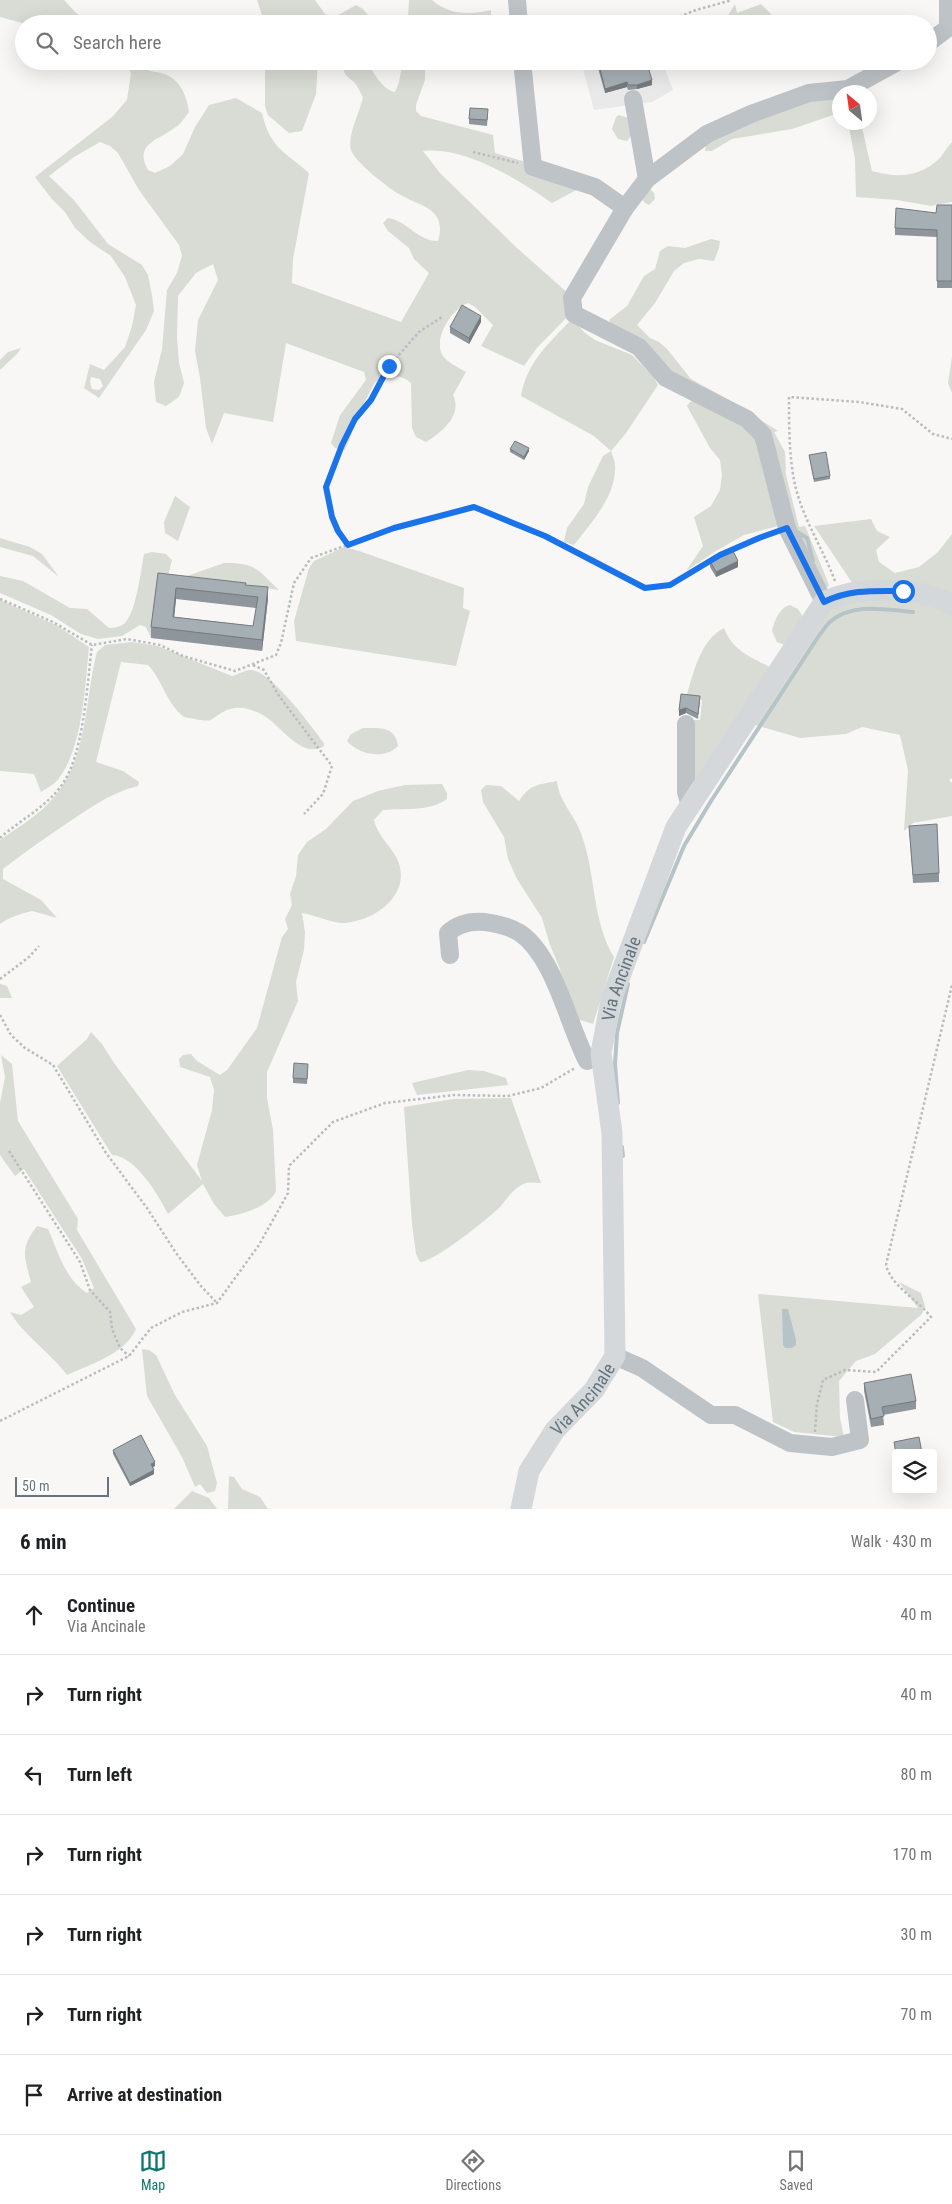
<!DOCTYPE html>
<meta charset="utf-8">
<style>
:root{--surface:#fff;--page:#f6f6f6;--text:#202124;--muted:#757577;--line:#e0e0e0;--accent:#0f766e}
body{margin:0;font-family:"Roboto Condensed",sans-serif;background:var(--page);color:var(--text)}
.controls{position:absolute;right:15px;bottom:15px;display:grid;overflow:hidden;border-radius:5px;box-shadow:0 5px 20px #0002}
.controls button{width:45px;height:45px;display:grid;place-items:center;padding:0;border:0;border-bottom:1px solid var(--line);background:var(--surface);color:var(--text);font:25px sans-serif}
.compass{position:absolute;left:832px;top:85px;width:45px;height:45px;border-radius:50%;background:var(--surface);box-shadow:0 5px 20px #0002;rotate:331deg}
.scale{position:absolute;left:15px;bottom:12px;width:94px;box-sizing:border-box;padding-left:5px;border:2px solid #64757f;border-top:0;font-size:14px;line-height:18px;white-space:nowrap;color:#64757f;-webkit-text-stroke:4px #fff;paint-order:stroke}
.stop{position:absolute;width:15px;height:15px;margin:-11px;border:4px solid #1a73e8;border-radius:50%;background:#fff}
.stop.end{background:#1a73e8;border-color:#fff;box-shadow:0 1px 5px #0008}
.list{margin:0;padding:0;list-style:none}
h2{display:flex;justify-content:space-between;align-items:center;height:65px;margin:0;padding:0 20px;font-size:21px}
h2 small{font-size:16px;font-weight:400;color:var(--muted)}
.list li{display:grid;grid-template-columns:32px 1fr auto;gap:15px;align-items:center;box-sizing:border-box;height:80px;padding:0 20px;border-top:1px solid var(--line)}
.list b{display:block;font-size:19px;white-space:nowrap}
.list p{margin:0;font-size:16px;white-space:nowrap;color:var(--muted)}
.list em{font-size:16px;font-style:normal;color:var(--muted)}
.icon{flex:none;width:28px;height:28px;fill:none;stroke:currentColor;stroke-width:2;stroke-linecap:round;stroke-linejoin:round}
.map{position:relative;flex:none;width:952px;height:1509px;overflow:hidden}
.search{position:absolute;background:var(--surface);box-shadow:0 5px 20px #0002;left:15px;right:15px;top:15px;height:55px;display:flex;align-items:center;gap:12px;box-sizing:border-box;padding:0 18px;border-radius:28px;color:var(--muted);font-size:19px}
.sheet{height:625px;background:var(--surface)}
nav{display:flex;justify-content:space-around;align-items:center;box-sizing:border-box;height:70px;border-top:1px solid var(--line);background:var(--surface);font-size:14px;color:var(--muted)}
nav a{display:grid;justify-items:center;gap:2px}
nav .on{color:var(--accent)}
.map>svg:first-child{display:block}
.built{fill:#e8e9e8}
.green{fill:#d8dcd4;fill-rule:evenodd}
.water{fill:#b6c4c7}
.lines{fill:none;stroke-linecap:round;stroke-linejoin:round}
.stream{stroke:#b6c4c7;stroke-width:4}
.path{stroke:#b9bcbf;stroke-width:2.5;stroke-dasharray:2.5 2.5;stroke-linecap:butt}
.minor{stroke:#bec3c7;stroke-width:18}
.major{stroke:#d4d8db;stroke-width:21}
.wall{fill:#8f969b;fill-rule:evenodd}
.shaded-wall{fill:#747a7e}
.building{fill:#a6afb4;stroke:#747a7e;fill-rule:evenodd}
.route{stroke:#1a73e8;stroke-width:6}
.labels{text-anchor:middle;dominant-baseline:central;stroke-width:5;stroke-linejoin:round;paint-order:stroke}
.street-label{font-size:18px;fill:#64757f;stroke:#fff}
</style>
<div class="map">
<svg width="952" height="1509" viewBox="0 0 952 1509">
<rect width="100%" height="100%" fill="#f8f7f5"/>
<path class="built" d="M 581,61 L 662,61 L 673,90 L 652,102 L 594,110 Z"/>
<g class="green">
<path d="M 0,0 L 64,0 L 76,13 L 94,24 L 26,24 L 0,17 Z"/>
<path d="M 257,0 L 315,0 L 325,14 L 333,18 L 356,5 L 363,9 L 375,23 L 265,24 Z"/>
<path d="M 409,0 L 432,0 C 449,15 469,15 491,10 L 491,19 L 486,24 L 464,24 L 440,19 L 438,24 L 404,24 L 408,19 Z"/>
<path d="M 735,4 L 737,13 L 761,4 L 781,24 L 747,24 L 739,19 L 736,24 L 723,24 Z"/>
<path d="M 841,15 L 852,18 L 851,24 L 813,24 L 822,19 Z"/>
<path d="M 123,61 C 139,61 135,64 148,70 C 153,72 159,72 164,74 C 180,79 187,96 189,112 C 185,117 181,124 176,127 C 159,140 133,144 148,170 L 155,173 L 170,166 L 183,154 L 195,127 L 209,105 L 236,98 L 262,113 C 270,148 284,151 309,173 L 293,259 L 292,283 L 401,322 L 429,273 L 414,259 L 409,248 L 388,231 L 383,223 L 388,218 C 408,221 417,241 438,241 C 448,207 418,206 399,194 C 388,188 354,161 351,150 C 347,134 360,113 363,97 C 360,93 358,86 354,82 C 346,75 341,73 345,61 L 366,61 C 374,72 381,89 395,92 L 399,82 L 403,61 L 427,61 L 425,67 L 425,80 L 416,105 L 416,111 L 421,116 L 493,135 L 495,153 L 529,163 L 580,188 L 552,203 C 519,180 465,146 423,151 L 440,173 L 517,248 L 570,295 L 569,315 L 536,349 L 524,366 L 481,346 L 493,325 L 475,307 L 468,303 C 452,308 432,340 443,356 C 448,363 458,367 466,372 L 453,395 C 463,415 442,432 426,442 L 416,437 L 412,428 L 411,383 C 399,372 389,377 375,382 L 364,403 L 345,450 L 335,448 L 331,443 L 340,415 L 366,380 L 364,372 L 286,343 L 273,422 L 224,413 L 212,444 L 206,428 L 200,378 L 195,351 L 198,320 L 218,280 L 213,264 L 196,273 L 178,296 L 177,338 L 179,363 L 184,383 L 179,397 L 166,406 L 156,402 L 154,382 L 162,349 L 167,290 L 177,273 L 182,256 L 179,245 L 139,190 L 118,153 L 110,146 L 100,142 L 74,157 L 49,176 L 74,200 L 108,244 L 142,265 L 148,275 L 152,295 L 154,311 L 146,330 L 99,398 L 84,388 L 90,364 L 104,370 L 125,347 L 132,326 L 136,305 L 125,277 L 111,256 L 90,242 L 75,228 L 65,212 L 51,198 L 35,177 L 112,117 L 127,100 L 131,73 ZM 91,377 L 100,379 L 103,386 L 99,390 L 92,389 L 90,382 Z"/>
<path d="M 265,61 L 318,61 L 316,94 L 302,131 L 289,133 L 268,115 L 265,106 Z"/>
<path d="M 839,97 L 839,113 L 792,129 L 732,139 L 712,151 L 705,151 L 707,140 L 782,104 Z"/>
<path d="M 619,115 L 628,118 L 631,136 L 627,141 L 618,139 L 612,129 L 616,117 Z"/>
<path d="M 848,123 L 861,123 L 872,171 C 897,178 919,178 940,158 C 944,153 947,147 952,142 L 952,202 L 931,206 L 897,200 L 856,197 L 855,159 Z"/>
<path d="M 650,189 L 654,193 L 655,199 L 649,205 L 645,203 L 642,199 Z"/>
<path d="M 711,239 L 720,241 L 719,248 L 714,261 L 699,259 L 684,263 L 674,271 L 655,303 L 637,325 L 650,338 L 659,342 L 667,349 L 691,379 L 736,404 L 778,431 L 774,432 L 785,452 L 786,475 L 799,527 L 805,526 L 808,533 L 827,580 L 829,586 L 825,588 L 778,526 L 744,535 L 716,551 L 686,571 L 703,546 L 694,517 L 711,506 L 720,490 L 722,475 L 720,460 L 710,448 L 687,406 L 690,402 L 700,398 L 612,326 L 609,320 L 627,306 L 644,276 L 655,269 L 660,251 L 668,246 L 685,248 Z"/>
<path d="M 572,319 L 585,333 L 595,340 L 632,355 L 653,376 L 658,385 L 626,433 L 611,451 C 613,457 616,464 615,470 C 614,499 590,524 574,545 L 564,542 L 567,528 L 584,504 L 588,487 L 603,456 L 611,451 L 594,436 L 521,396 C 527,362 549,343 572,319 Z"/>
<path d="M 21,348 L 17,354 L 0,370 L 0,360 L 8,352 Z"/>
<path d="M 952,357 L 952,393 L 948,383 Z"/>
<path d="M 175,496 L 190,507 L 178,541 L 165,533 L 164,522 Z"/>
<path d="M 871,519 L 877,531 L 890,537 L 876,550 L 879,562 L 895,573 L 919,567 L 938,552 L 952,534 L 952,596 L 853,584 L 814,526 Z"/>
<path d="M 0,538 L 30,547 L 42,554 L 59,577 L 33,556 L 0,547 Z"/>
<path d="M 344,547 L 359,551 L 464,588 L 463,608 L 470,611 L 456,666 L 296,641 L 294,621 L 309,568 L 314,561 Z"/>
<path d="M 152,552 L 166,554 L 172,560 L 168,576 L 162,639 L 151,638 L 146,627 L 140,625 L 122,636 L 98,639 L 81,634 L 51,615 L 0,593 L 0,576 L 23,581 L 70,608 L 87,609 L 109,628 C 114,628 119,627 124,624 C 136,614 141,570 144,554 Z"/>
<path d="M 224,563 C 258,563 257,570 279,590 L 187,576 Z"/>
<path d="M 856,599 L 904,599 L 952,612 L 952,778 L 949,780 L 952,783 L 952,816 L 913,823 L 904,831 L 908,770 L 900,735 L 862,727 L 846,734 L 800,738 L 752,724 L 825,615 L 840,604 Z"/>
<path d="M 0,600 L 56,625 L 89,647 C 85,685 83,747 59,778 C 55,784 47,788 41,792 L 34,774 L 0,771 Z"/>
<path d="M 790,605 L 798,609 L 803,617 L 787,646 L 777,642 L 772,631 C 774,621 780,607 790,605 Z"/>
<path d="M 724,628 C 733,652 753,658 774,669 L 693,792 L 689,720 L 700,720 L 702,700 L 686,698 C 693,674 700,640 724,628 Z"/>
<path d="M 132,642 L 158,646 L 232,676 C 237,675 245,670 250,670 C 270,669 312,727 324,743 L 324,746 C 300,760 281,724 261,714 C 245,707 236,705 221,713 C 218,715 214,718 211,720 C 205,722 191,718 184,717 C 166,703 163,681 148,665 L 121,662 L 96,762 L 123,771 L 139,782 L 138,786 C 109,793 87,810 63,826 C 42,840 22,854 3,869 L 3,879 L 41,900 L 57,918 L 32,911 C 22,913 8,918 0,924 L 0,840 C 18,827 40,815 54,797 C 89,755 84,702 97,652 L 105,645 Z"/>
<path d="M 363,728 C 381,728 395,726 398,746 C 385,760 359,755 347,741 L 351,734 Z"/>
<path d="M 557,781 C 558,800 576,817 582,836 C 596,875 592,921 614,957 L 593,1024 L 577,1019 L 565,995 L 560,969 L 550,945 L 542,918 L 517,879 L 508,859 L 504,837 L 483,802 L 481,790 L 486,785 L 501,786 L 519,801 C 530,784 538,785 557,781 Z"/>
<path d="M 442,784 L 447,793 L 447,799 C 429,812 404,808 383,810 L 374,820 C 379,840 396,849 400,867 C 407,899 372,921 344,923 C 331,923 315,915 302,913 L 305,932 L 304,950 L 296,982 L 298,1001 L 267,1072 L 267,1098 L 273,1130 L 276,1191 C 269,1207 241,1215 225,1217 L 214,1204 L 203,1184 L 168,1214 C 158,1194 135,1156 112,1155 L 57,1066 L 87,1039 L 91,1032 L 102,1044 L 114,1063 L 202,1181 L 197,1165 L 212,1110 L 214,1090 L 210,1077 L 180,1067 L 179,1059 L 183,1055 L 191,1054 L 197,1061 L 220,1075 L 227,1070 L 257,1028 L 282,937 L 288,929 L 285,919 L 292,905 L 290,894 L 296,876 L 298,855 L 307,842 L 326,829 L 353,801 L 378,791 L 405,785 Z"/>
<path d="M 0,984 L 7,986 L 12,998 L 0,998 Z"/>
<path d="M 1,1055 L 12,1064 L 18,1121 L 78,1219 L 77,1230 L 136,1329 C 125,1354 91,1364 67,1375 C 50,1352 25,1337 10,1312 L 21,1315 L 34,1307 L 21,1287 L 31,1282 C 24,1256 20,1248 37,1226 L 48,1229 C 58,1252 65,1279 87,1293 L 94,1288 L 82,1259 L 24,1169 L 15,1176 L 0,1155 L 0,1103 L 5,1077 Z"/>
<path d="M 468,1070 L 484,1071 L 506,1078 L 508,1085 L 417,1095 L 412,1083 Z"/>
<path d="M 511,1098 L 541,1183 C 537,1183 530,1182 526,1183 C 514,1187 507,1199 500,1207 C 489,1218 433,1263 420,1262 L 416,1254 L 412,1224 L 404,1107 L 453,1099 Z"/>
<path d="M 899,1282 L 921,1293 L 925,1306 L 922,1314 L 875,1354 L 856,1361 L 839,1381 L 840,1418 L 844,1437 L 794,1432 L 773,1422 L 758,1294 L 918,1308 Z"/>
<path d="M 142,1349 L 149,1350 L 156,1355 L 175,1395 L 207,1446 L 217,1483 L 215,1491 L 207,1493 L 200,1484 L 195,1487 L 182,1457 L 147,1396 Z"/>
<path d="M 229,1476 L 234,1477 L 242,1489 L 260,1497 L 268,1509 L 228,1509 Z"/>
<path d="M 192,1491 L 209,1498 L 217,1509 L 174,1509 Z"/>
</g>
<path class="water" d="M 782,1309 L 788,1309 L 796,1340 L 796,1345 L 792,1348 L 785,1348 L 783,1345 Z"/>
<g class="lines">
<g class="stream">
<path d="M 797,532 L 807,538 L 813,561"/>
<path d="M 644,942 L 684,846 L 711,801 L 818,637 C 822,632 826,625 831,621 C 854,602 886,610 913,612"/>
<path d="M 618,1103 L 615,1064 L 617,1033 L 628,984"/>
<path d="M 622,1147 L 623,1156"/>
</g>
<g class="path">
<path d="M 661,24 L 696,10 L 732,0"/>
<path d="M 473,152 L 518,163"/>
<path d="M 348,545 L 338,531 L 332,517 L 326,487 L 342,445 L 355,419 L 371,400 L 389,366 L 419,332 L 442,317"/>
<path d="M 835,581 C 823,549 803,519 795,485 C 789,457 789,426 789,397 L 859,402 L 902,409 L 933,434 L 952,439"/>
<path d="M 0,599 L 53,622 L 92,645 L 127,639 L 160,645 L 183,656 L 235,671 L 276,655 L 281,643 L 294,583 L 311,558 L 394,528 L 442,514 L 474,507 L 545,536 L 645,588 L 670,585 L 720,555 L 774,533"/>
<path d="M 253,665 L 264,670 L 279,696 L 332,766 L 323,794 L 304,814"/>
<path d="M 0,838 C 20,820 45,808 61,786 C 84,756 87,684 92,645"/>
<path d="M 0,979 L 29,957 L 39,946"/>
<path d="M 0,1015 L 11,1035 L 25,1048 L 53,1065 L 106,1153 L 147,1208 L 176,1253 L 200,1285 L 217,1303"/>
<path d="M 9,1151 L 80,1262 L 90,1290 L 110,1312 L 112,1329 L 120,1348 L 129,1356"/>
<path d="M 0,1421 L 129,1356 L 151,1328 L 182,1312 L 217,1303 L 259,1245 L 288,1193 L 289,1166 L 333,1122 L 385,1103 L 454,1095 L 508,1096 L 541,1088 L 575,1068"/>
<path d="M 815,1432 L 817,1404 L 823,1380 L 845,1370 L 876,1372 L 931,1317 C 918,1300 891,1286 886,1265 L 952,985"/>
</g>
<g class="minor">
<path d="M 517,0 L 519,24"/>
<path d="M 928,43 L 948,28 L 948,0"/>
<path d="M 522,61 L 533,167 L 595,187 L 625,208"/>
<path d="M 633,99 L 647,179"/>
<path d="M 824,602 L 787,528 L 763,435 L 747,419 L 666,378 L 639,347 L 574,314 L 572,298 L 625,208 L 647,179 L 707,134 L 751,114 L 809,93 L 848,89 L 899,61"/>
<path d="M 686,724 L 686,792 L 690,806"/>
<path d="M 450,955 L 448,933 C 460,922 474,920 491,923 C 501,925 511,927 520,933 C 554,956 568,1024 587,1061"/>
<path d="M 615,1356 L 642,1368 L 711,1415 L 735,1415 L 790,1443 L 832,1447 L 860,1440 L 855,1400"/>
</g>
<path class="major" id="s1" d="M 521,1509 L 529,1471 L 555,1430 L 594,1390 L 615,1356 L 612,1133 L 601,1053 L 611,1000 L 676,827 L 824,602 C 858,585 919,586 952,605"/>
</g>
<g class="wall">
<path d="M 596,61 L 646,61 L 652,85 L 637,89 L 628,90 L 627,87 L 605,93 Z"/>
<path d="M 488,114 L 487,126 L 469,124 L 469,119 Z"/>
<path d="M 936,213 L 952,232 L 952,288 L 937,288 L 937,237 L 895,235 L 895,228 Z"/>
<path d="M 481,322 L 469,344 L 450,333 L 450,327 Z"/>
<path d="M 510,449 L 529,451 L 524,460 L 510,452 Z"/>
<path d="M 809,455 L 830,476 L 830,479 L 814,482 Z"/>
<path d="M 710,561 L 738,567 L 716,577 L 710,567 Z"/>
<path d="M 158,573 L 246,585 L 268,598 L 262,651 L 151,638 L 151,627 ZM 176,599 L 256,608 L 253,626 L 174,617 Z"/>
<path d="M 700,701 L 698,719 L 686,713 L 679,716 L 679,710 Z"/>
<path d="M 909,826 L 939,873 L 939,882 L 913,883 Z"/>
<path d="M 308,1070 L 307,1084 L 293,1083 L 293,1078 Z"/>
<path d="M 864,1383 L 916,1401 L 916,1409 L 883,1415 L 884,1425 L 871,1427 L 864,1391 Z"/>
<path d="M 113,1450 L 155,1466 L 153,1467 L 154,1474 L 130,1486 L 113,1454 Z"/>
</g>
<g class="shaded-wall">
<path d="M 652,80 L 652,85 L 637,89 L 637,85 Z"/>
<path d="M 627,82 L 627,87 L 605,93 L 605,89 Z"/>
<path d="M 481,316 L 481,322 L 469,344 L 469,338 Z"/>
<path d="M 529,448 L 529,451 L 524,460 L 524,457 Z"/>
<path d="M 738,561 L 738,567 L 716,577 L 716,572 Z"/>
<path d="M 268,587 L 268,598 L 262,651 L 262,640 Z"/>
<path d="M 176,588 L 176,599 L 173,628 L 173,617 Z"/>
<path d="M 686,708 L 686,713 L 679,716 L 679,710 Z"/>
<path d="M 155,1462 L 155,1466 L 151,1468 L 151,1464 Z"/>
<path d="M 154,1470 L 154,1474 L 130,1486 L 130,1483 Z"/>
</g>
<g class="building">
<path d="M 598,61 L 646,61 L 652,80 L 637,85 L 628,85 L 627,82 L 605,89 Z"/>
<path d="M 470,108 L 488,109 L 487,120 L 469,119 Z"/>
<path d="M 937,205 L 952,205 L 952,281 L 937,281 L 937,230 L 895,228 L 896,208 L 936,213 Z"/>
<path d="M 462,305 L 481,316 L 469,338 L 450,327 Z"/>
<path d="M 515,441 L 529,448 L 524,457 L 510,449 Z"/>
<path d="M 826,452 L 830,476 L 814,479 L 809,455 Z"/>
<path d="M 732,549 L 738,561 L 716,572 L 710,561 Z"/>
<path d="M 158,573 L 246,583 L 245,585 L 268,587 L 262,640 L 151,627 ZM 176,588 L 258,597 L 253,626 L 173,617 Z"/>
<path d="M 681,694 L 700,696 L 698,714 L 686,708 L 679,710 Z"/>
<path d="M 937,824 L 939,873 L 913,875 L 909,826 Z"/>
<path d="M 294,1063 L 308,1064 L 307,1079 L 293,1078 Z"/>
<path d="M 911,1374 L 916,1401 L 882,1407 L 884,1416 L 871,1419 L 864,1383 Z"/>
<path d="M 141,1435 L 155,1462 L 151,1464 L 154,1470 L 130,1483 L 113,1450 Z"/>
<path d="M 919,1437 L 922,1453 L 896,1453 L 896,1454 L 894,1442 Z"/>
</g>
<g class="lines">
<path class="route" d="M 389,366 L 371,400 L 355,419 L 342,445 L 326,487 L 332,517 L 338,531 L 348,545 L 394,528 L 474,507 L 545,536 L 645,588 L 670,585 L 720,555 L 759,538 L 787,528 L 824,602 C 850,589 875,591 903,591"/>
</g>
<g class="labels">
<g class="street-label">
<text stroke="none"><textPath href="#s1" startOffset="564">Via Ancinale</textPath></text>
<text stroke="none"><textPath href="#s1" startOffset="129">Via Ancinale</textPath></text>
</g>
</g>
</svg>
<div class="controls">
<button><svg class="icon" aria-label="layers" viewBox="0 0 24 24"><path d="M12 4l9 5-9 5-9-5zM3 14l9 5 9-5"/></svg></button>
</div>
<svg class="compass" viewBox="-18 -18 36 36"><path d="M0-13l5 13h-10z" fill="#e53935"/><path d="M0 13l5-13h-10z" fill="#757577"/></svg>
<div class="scale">50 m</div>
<div class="stop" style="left:903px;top:591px"></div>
<div class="stop end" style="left:389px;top:366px"></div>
<div class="search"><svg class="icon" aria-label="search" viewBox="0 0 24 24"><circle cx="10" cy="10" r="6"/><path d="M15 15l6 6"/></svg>Search here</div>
</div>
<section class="sheet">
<h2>6 min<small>Walk · 430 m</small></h2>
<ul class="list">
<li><svg class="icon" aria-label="ahead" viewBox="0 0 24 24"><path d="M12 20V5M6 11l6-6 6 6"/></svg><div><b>Continue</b><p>Via Ancinale</p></div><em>40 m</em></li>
<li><svg class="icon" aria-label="right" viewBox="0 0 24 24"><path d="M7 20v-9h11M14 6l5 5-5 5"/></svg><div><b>Turn right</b></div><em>40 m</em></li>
<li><svg class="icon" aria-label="left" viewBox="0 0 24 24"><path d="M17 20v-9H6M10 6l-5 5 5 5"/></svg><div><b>Turn left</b></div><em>80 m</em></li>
<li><svg class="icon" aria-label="right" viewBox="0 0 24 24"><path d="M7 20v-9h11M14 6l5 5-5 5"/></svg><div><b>Turn right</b></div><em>170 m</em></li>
<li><svg class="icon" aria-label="right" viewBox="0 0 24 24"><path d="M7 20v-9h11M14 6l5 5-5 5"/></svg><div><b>Turn right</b></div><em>30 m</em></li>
<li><svg class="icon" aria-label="right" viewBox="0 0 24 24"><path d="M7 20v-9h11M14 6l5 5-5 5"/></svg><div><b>Turn right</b></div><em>70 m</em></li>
<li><svg class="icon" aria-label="arrive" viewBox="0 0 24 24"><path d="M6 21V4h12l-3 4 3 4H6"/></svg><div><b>Arrive at destination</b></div></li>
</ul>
</section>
<nav>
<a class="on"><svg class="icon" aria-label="map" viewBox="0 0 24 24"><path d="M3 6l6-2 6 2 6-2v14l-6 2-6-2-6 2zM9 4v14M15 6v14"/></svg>Map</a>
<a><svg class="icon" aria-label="directions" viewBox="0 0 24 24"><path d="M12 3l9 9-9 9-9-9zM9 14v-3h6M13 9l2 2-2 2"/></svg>Directions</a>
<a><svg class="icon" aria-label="saved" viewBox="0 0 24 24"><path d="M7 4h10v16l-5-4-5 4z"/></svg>Saved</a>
</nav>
